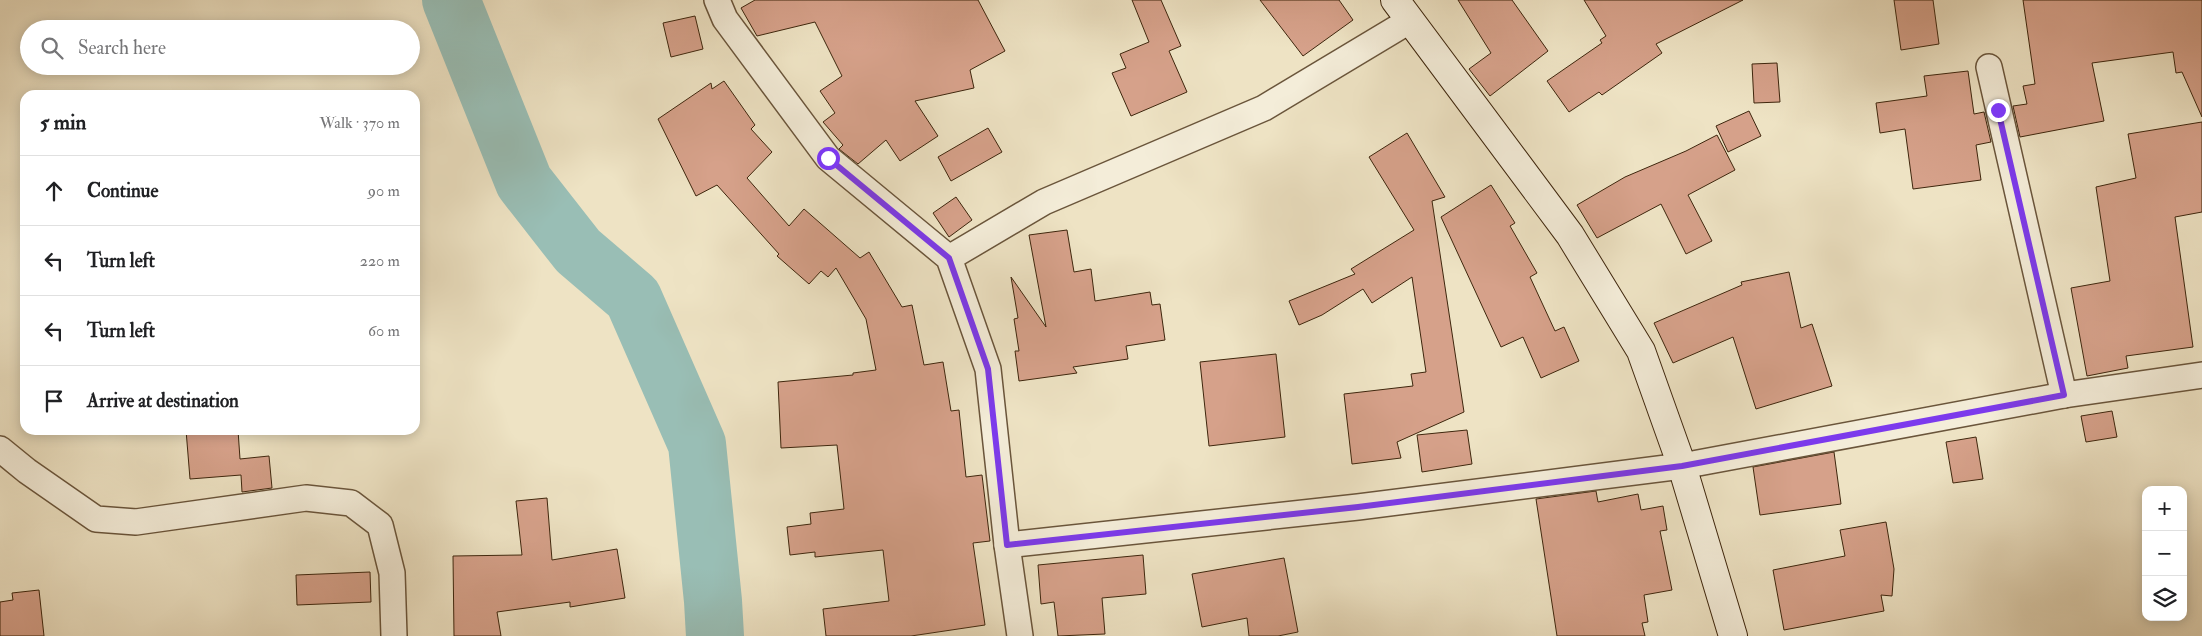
<!DOCTYPE html>
<meta charset="utf-8">
<style>
:root{--surface:#fff;--page:#f2f2f2;--text:#202124;--muted:#757577;--line:#e0e0e0}
body{margin:0;font-family:"IM FELL Double Pica",serif;background:var(--page);color:var(--text)}
.controls{position:absolute;right:15px;bottom:15px;display:grid;overflow:hidden;border-radius:10px;box-shadow:0 2px 12px #0003}
.controls button{width:45px;height:45px;display:grid;place-items:center;padding:0;border:0;border-bottom:1px solid var(--line);background:var(--surface);color:var(--text);font:25px sans-serif}
.stop{position:absolute;width:15px;height:15px;margin:-11px;border:4px solid #7c3aed;border-radius:50%;background:#fff}
.stop.end{background:#7c3aed;border-color:#fff;box-shadow:0 1px 5px #0008}
.list{margin:0;padding:0;list-style:none}
h2{display:flex;justify-content:space-between;align-items:center;height:65px;margin:0;padding:0 20px;font-size:21px}
h2 small{font-size:16px;font-weight:400;color:var(--muted)}
.list li{display:grid;grid-template-columns:32px 1fr auto;gap:15px;align-items:center;box-sizing:border-box;height:70px;padding:0 20px;border-top:1px solid var(--line)}
.list b{display:block;font-size:19px;white-space:nowrap}
.list em{font-size:16px;font-style:normal;color:var(--muted)}
.icon{flex:none;width:28px;height:28px;fill:none;stroke:currentColor;stroke-width:2;stroke-linecap:round;stroke-linejoin:round}
.map{position:relative;flex:none;width:2202px;height:636px;overflow:hidden}
.search{position:absolute;background:var(--surface);box-shadow:0 2px 12px #0003;left:20px;top:20px;width:400px;height:55px;display:flex;align-items:center;gap:12px;box-sizing:border-box;padding:0 18px;border-radius:28px;color:var(--muted);font-size:19px}
.panel{position:absolute;background:var(--surface);box-shadow:0 2px 12px #0003;left:20px;top:90px;width:400px;height:345px;border-radius:15px}
.map>svg:first-child{display:block}
.lines{fill:none;stroke-linecap:round;stroke-linejoin:round}
.river{stroke:#99beb5;stroke-width:58}
.building{fill:#d6a18a;stroke:#3e260d}
.street-casing{stroke:#6a553b;stroke-width:28}
.secondary-casing{stroke:#3e260d;stroke-width:30}
.street{stroke:#f4edd9;stroke-width:25}
.secondary{stroke:#f4edd9;stroke-width:28}
.route{stroke:#7c3aed;stroke-width:6}
</style>
<div class="map">
<svg width="2202" height="636" viewBox="0 0 2202 636">
<rect width="100%" height="100%" fill="#eee3c4"/>
<filter id="stains"><feTurbulence type="fractalNoise" baseFrequency=".004" numOctaves="4"/><feColorMatrix values="0 0 0 0 .2 0 0 0 0 .09 0 0 0 0 .02 0 0 0 .5 -.17"/></filter>
<radialGradient id="worn" r=".72"><stop offset=".6" stop-color="#630" stop-opacity="0"/><stop offset="1" stop-color="#630" stop-opacity=".3"/></radialGradient>
<g class="lines">
<path class="river" d="M 451,0 L 524,182 L 578,251 L 633,298 L 697,444 L 713,601 L 715,636"/>
</g>
<g class="building">
<path d="M 755,0 L 978,0 L 1005,51 L 970,70 L 974,88 L 915,101 L 938,136 L 900,161 L 886,140 L 858,164 L 839,149 L 843,145 L 823,122 L 835,113 L 820,91 L 842,76 L 815,22 L 757,36 L 741,8 Z"/>
<path d="M 1132,0 L 1161,0 L 1181,46 L 1169,51 L 1187,92 L 1131,116 L 1112,73 L 1126,68 L 1120,54 L 1149,42 Z"/>
<path d="M 1260,0 L 1339,0 L 1353,20 L 1303,56 Z"/>
<path d="M 1458,0 L 1512,0 L 1548,51 L 1490,96 L 1469,69 L 1491,53 Z"/>
<path d="M 1584,0 L 1743,0 L 1656,44 L 1662,53 L 1602,95 L 1599,92 L 1569,112 L 1547,81 L 1602,43 L 1600,40 L 1606,36 Z"/>
<path d="M 1894,0 L 1933,0 L 1939,44 L 1901,50 Z"/>
<path d="M 2023,0 L 2202,0 L 2202,117 L 2182,72 L 2176,73 L 2173,52 L 2092,63 L 2104,121 L 2020,137 L 2013,106 L 2027,104 L 2023,86 L 2035,84 Z"/>
<path d="M 695,16 L 703,49 L 671,57 L 663,23 Z"/>
<path d="M 1777,63 L 1780,102 L 1754,103 L 1752,64 Z"/>
<path d="M 1968,71 L 1974,114 L 1984,112 L 1991,142 L 1976,145 L 1981,180 L 1913,189 L 1905,129 L 1880,133 L 1876,103 L 1927,96 L 1924,76 Z"/>
<path d="M 724,81 L 755,125 L 751,129 L 772,152 L 747,178 L 789,226 L 804,209 L 860,258 L 869,252 L 902,307 L 912,305 L 924,365 L 943,362 L 951,411 L 959,410 L 966,477 L 982,475 L 990,541 L 973,543 L 985,625 L 911,636 L 826,636 L 823,609 L 889,601 L 883,550 L 815,557 L 815,552 L 790,555 L 787,527 L 811,524 L 810,513 L 844,509 L 837,445 L 781,448 L 778,382 L 853,375 L 853,373 L 876,370 L 866,319 L 836,268 L 828,277 L 821,271 L 809,284 L 777,256 L 779,254 L 717,185 L 696,196 L 658,119 L 711,83 L 712,89 Z"/>
<path d="M 1749,111 L 1761,136 L 1728,152 L 1716,126 Z"/>
<path d="M 2202,122 L 2202,212 L 2175,217 L 2193,347 L 2126,356 L 2128,368 L 2087,376 L 2071,288 L 2110,281 L 2096,187 L 2136,178 L 2128,134 Z"/>
<path d="M 988,128 L 1002,152 L 951,181 L 938,157 Z"/>
<path d="M 1407,133 L 1445,197 L 1432,201 L 1464,412 L 1397,442 L 1401,458 L 1352,464 L 1344,394 L 1413,386 L 1411,374 L 1426,372 L 1412,277 L 1372,303 L 1363,289 L 1322,315 L 1299,325 L 1289,301 L 1355,274 L 1351,269 L 1414,230 L 1369,157 Z"/>
<path d="M 1717,135 L 1735,170 L 1688,195 L 1712,241 L 1686,254 L 1661,204 L 1597,238 L 1577,205 L 1625,177 L 1686,151 Z"/>
<path d="M 1491,185 L 1515,223 L 1510,226 L 1537,273 L 1530,277 L 1555,331 L 1564,327 L 1579,361 L 1541,378 L 1523,337 L 1501,347 L 1441,217 Z"/>
<path d="M 956,197 L 972,220 L 949,237 L 933,213 Z"/>
<path d="M 1067,230 L 1074,272 L 1091,269 L 1095,301 L 1150,292 L 1152,305 L 1160,304 L 1165,340 L 1126,346 L 1128,359 L 1073,367 L 1077,373 L 1019,381 L 1015,351 L 1019,351 L 1014,319 L 1018,318 L 1011,277 L 1046,327 L 1029,235 Z"/>
<path d="M 1789,272 L 1801,328 L 1812,324 L 1832,386 L 1756,409 L 1733,337 L 1673,363 L 1654,323 L 1742,285 L 1741,282 Z"/>
<path d="M 1276,354 L 1285,437 L 1209,446 L 1200,362 Z"/>
<path d="M 2112,411 L 2117,437 L 2086,442 L 2081,416 Z"/>
<path d="M 186,430 L 238,430 L 240,459 L 269,456 L 272,488 L 242,492 L 241,475 L 190,479 Z"/>
<path d="M 1467,430 L 1472,464 L 1422,472 L 1417,435 Z"/>
<path d="M 1976,437 L 1983,479 L 1953,483 L 1946,442 Z"/>
<path d="M 1834,452 L 1841,504 L 1760,515 L 1753,467 Z"/>
<path d="M 1596,491 L 1598,502 L 1638,494 L 1641,510 L 1663,506 L 1667,530 L 1660,531 L 1672,590 L 1644,595 L 1648,622 L 1642,623 L 1645,636 L 1557,636 L 1536,499 Z"/>
<path d="M 547,498 L 552,560 L 617,549 L 625,598 L 570,607 L 570,602 L 497,612 L 501,636 L 454,636 L 453,556 L 522,555 L 516,501 Z"/>
<path d="M 1886,522 L 1894,569 L 1892,596 L 1881,595 L 1884,611 L 1784,630 L 1773,570 L 1845,556 L 1840,530 Z"/>
<path d="M 1143,555 L 1146,594 L 1102,598 L 1105,634 L 1058,636 L 1054,602 L 1041,604 L 1038,565 Z"/>
<path d="M 1284,558 L 1298,632 L 1278,636 L 1249,636 L 1247,618 L 1202,627 L 1192,574 Z"/>
<path d="M 370,572 L 371,602 L 297,605 L 296,575 Z"/>
<path d="M 39,590 L 44,636 L 0,636 L 0,602 L 13,600 L 12,593 Z"/>
</g>
<g class="lines">
<defs>
<g id="street">
<path d="M 717,0 L 725,19 L 828,158 L 949,258 L 988,369 L 1007,545 L 1020,636"/>
<path d="M 1989,67 L 2064,395"/>
<path d="M 949,258 L 1044,202 L 1264,108 L 1409,21"/>
<path d="M 0,449 L 27,471 L 96,519 L 136,522 L 306,498 L 351,503 L 380,525 L 392,573 L 394,636"/>
<path d="M 1007,545 L 1358,507 L 1682,466 L 2064,395 L 2202,375"/>
</g>
<path id="secondary" d="M 1395,0 L 1570,235 L 1641,351 L 1682,466 L 1733,636"/>
</defs>
<use href="#street" class="street-casing"/>
<use href="#secondary" class="secondary-casing"/>
<use href="#street" class="street"/>
<use href="#secondary" class="secondary"/>
</g>
<g class="lines">
<path class="route" d="M 828,158 L 949,258 L 988,369 L 1007,545 L 1358,507 L 1682,466 L 2064,395 L 1998,110"/>
</g>
<rect width="100%" height="100%" filter="url(#stains)"/>
<rect width="100%" height="100%" fill="url(#worn)"/>
</svg>
<div class="controls">
<button>+</button>
<button>−</button>
<button><svg class="icon" aria-label="layers" viewBox="0 0 24 24"><path d="M12 4l9 5-9 5-9-5zM3 14l9 5 9-5"/></svg></button>
</div>
<div class="stop" style="left:828px;top:158px"></div>
<div class="stop end" style="left:1998px;top:110px"></div>
<div class="search"><svg class="icon" aria-label="search" viewBox="0 0 24 24"><circle cx="10" cy="10" r="6"/><path d="M15 15l6 6"/></svg>Search here</div>
<section class="panel">
<h2>5 min<small>Walk · 370 m</small></h2>
<ul class="list">
<li><svg class="icon" aria-label="ahead" viewBox="0 0 24 24"><path d="M12 20V5M6 11l6-6 6 6"/></svg><div><b>Continue</b></div><em>90 m</em></li>
<li><svg class="icon" aria-label="left" viewBox="0 0 24 24"><path d="M17 20v-9H6M10 6l-5 5 5 5"/></svg><div><b>Turn left</b></div><em>220 m</em></li>
<li><svg class="icon" aria-label="left" viewBox="0 0 24 24"><path d="M17 20v-9H6M10 6l-5 5 5 5"/></svg><div><b>Turn left</b></div><em>60 m</em></li>
<li><svg class="icon" aria-label="arrive" viewBox="0 0 24 24"><path d="M6 21V4h12l-3 4 3 4H6"/></svg><div><b>Arrive at destination</b></div></li>
</ul>
</section>
</div>
